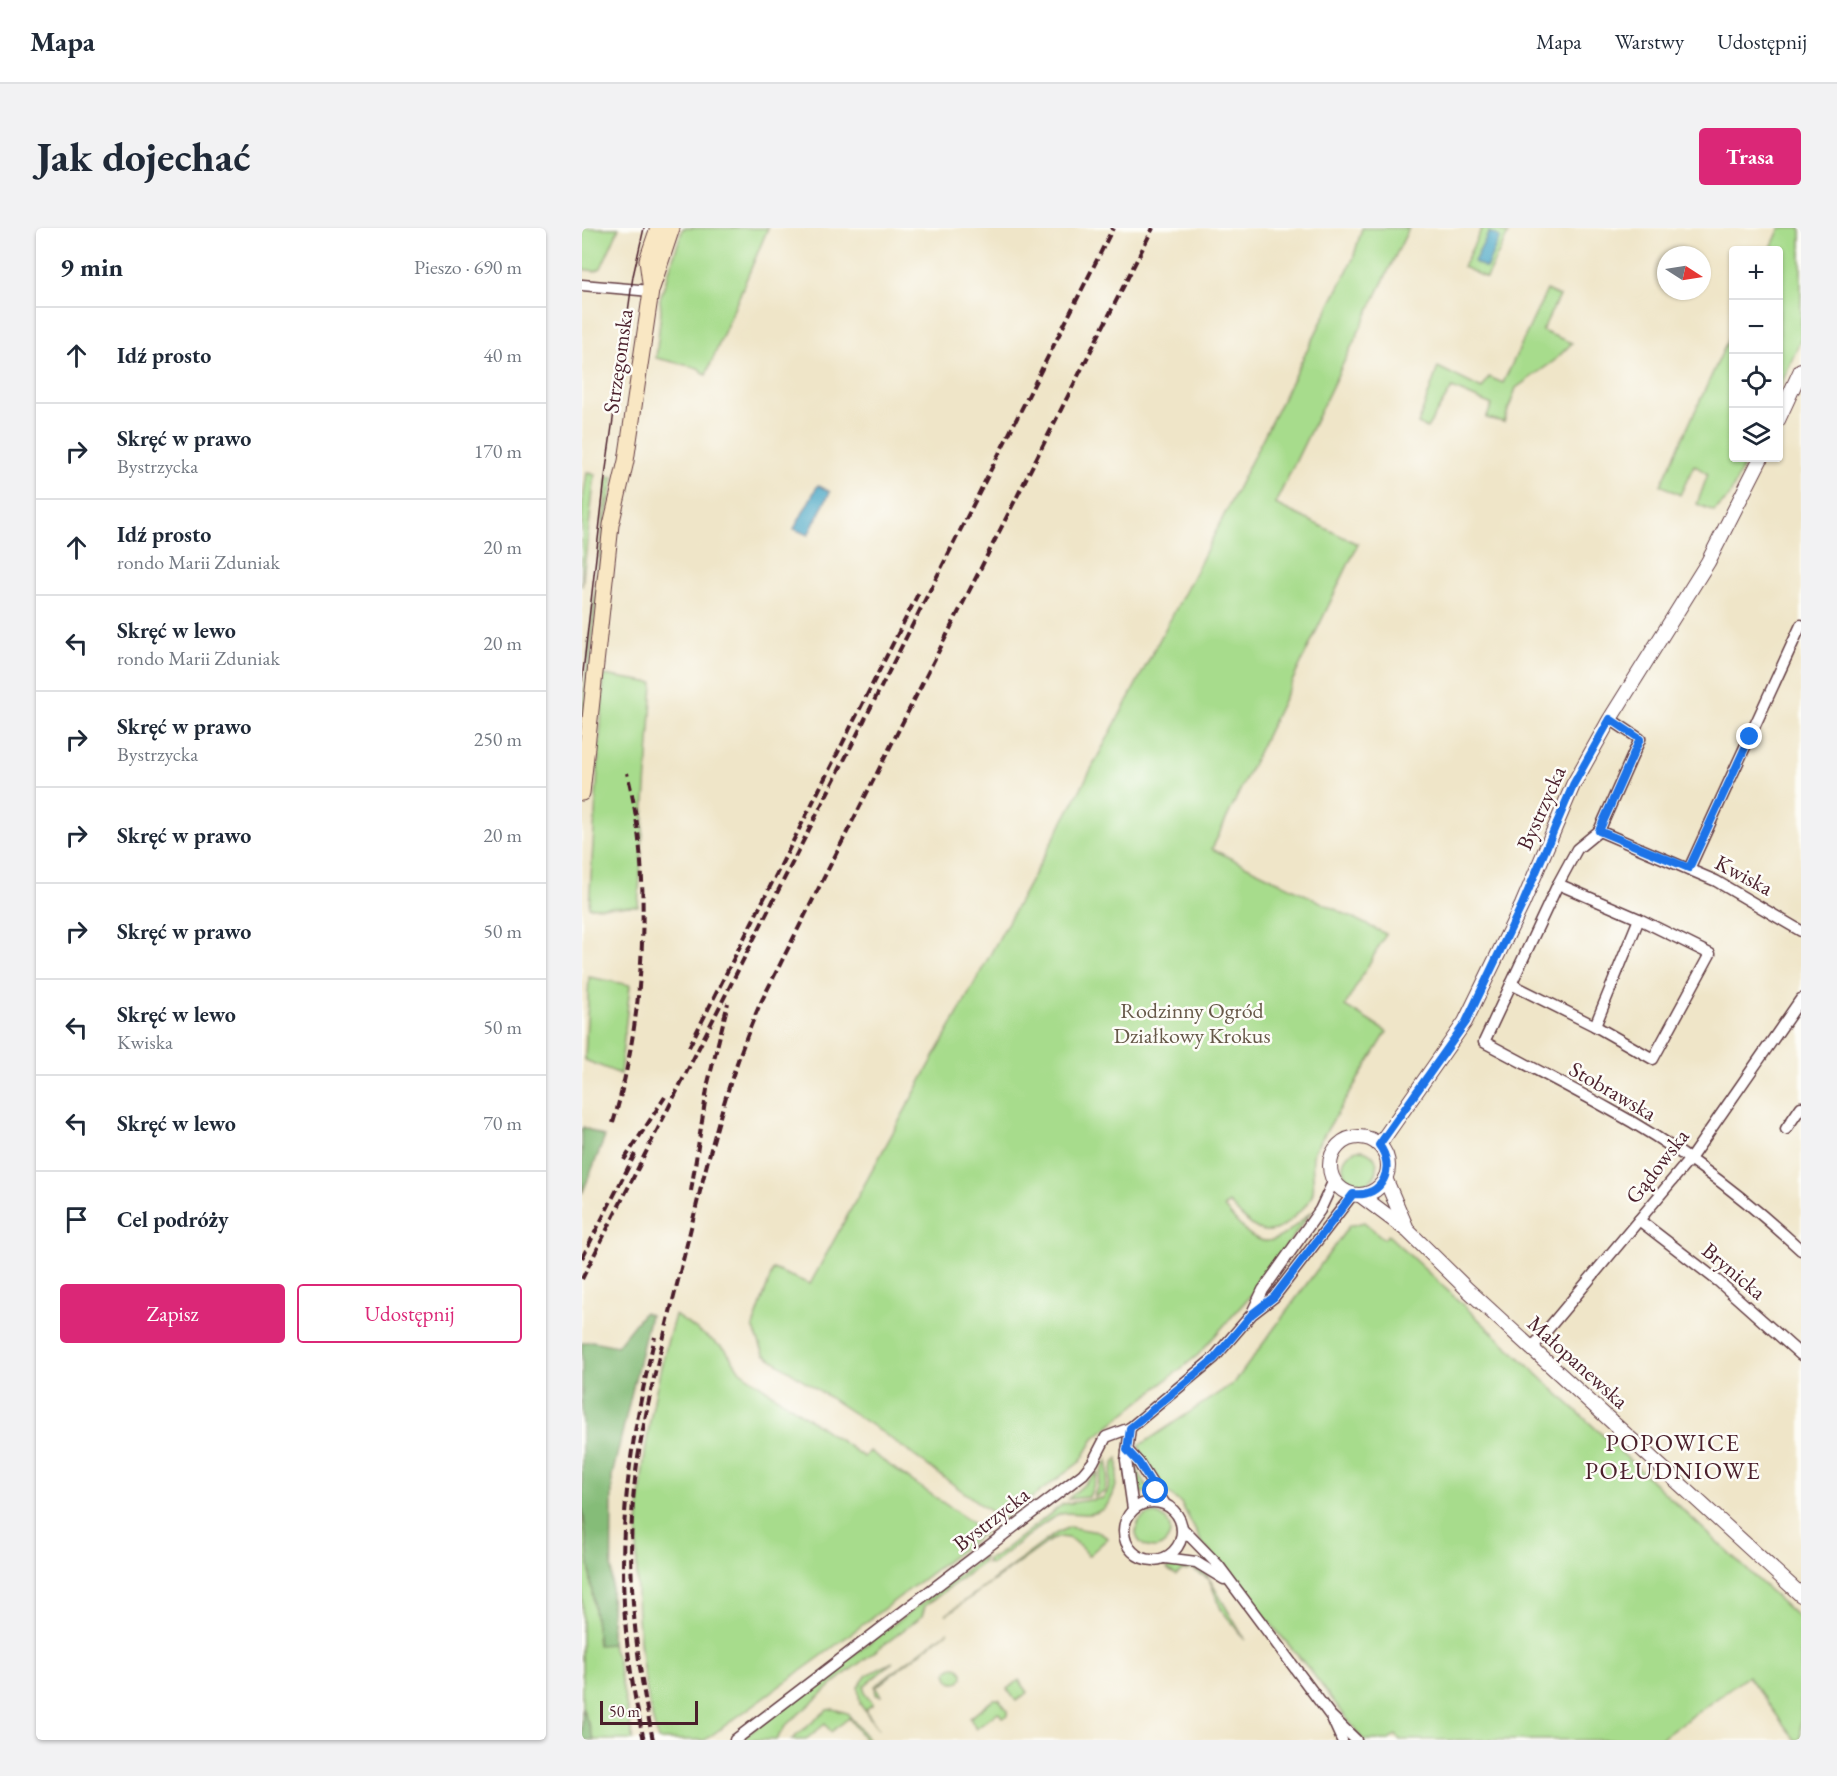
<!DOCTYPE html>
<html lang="pl">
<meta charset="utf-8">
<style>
:root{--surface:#fff;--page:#f2f2f3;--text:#1f2937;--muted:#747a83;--line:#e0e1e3;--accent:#db2777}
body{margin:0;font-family:"EB Garamond",serif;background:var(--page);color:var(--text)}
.controls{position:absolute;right:18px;top:18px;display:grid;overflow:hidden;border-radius:6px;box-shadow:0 2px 4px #0004}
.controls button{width:54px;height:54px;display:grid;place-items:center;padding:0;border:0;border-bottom:2px solid var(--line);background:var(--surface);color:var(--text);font:30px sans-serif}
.compass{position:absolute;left:1075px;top:18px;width:54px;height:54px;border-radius:50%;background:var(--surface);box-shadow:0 2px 4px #0004;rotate:102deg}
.scale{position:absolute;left:18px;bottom:15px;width:98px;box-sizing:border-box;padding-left:6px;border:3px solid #4a1f2b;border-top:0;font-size:16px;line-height:21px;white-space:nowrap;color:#4a1f2b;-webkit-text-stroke:4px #fdfcf7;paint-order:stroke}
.stop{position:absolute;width:18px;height:18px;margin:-14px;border:4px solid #1a73e8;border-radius:50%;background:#fff}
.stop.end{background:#1a73e8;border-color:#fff;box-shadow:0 2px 6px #0008}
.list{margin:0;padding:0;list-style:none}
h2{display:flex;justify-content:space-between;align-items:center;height:78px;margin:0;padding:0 24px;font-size:26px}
h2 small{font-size:20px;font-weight:400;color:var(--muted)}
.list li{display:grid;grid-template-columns:39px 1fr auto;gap:18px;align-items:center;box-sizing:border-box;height:96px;padding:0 24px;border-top:2px solid var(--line)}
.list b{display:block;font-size:22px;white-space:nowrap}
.list p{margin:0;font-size:20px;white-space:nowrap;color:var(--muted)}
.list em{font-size:20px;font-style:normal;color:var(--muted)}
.actions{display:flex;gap:12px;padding:18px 24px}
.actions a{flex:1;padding:14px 0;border:2px solid var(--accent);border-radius:6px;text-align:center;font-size:21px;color:var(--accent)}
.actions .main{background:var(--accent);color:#fff}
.icon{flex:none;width:33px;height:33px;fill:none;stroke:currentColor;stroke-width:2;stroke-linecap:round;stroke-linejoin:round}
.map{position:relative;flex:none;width:1219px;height:1512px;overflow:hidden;border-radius:6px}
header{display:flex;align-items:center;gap:36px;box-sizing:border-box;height:84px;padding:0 30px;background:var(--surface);border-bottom:2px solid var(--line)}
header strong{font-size:28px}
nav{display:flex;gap:33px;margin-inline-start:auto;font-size:21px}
.intro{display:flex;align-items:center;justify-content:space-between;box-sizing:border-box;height:144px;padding:0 36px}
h1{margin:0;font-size:42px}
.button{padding:15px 27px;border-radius:6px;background:var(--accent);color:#fff;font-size:21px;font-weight:700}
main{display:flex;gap:36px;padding:0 36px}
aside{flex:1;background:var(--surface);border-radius:6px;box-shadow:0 2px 4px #0004}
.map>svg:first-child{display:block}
.green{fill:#a7dc8c;stroke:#787e5c;stroke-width:1.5}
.forest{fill:#85bc78;stroke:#686e52;stroke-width:1.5}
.water{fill:#46a6c5;stroke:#486278;stroke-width:1.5}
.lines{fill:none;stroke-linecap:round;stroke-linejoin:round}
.minor-casing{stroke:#633d43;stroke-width:13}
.tertiary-casing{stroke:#633d43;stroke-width:16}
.secondary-casing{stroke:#633d43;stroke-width:17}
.minor{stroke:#fff;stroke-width:10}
.tertiary{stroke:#fff;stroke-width:14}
.secondary{stroke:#f9e7c3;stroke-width:15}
.tram{stroke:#4a1f2b;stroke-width:1.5}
.rail{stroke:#4a1f2b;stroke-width:4;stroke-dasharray:9 4.5;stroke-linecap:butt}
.route{stroke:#1a73e8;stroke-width:8}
.labels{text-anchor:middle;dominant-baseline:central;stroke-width:5;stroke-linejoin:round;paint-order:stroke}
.street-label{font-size:22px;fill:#4a1f2b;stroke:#fdfcf7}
.park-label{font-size:22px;fill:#665848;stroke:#fdfcf7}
.neighbourhood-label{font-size:24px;letter-spacing:1.5px;fill:#4a1f2b;stroke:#fdfcf7}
</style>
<header>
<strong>Mapa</strong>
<nav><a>Mapa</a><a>Warstwy</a><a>Udostępnij</a></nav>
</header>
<div class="intro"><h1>Jak dojechać</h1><a class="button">Trasa</a></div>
<main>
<aside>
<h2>9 min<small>Pieszo · 690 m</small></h2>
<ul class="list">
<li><svg class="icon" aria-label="ahead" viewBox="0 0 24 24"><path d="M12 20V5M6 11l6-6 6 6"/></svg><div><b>Idź prosto</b></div><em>40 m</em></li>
<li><svg class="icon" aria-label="right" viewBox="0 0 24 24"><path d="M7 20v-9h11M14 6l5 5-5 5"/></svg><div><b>Skręć w prawo</b><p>Bystrzycka</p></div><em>170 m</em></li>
<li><svg class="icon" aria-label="ahead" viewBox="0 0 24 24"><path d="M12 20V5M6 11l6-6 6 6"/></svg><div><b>Idź prosto</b><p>rondo Marii Zduniak</p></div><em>20 m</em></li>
<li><svg class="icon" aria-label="left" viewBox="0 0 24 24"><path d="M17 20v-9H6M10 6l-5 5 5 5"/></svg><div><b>Skręć w lewo</b><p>rondo Marii Zduniak</p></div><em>20 m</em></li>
<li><svg class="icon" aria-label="right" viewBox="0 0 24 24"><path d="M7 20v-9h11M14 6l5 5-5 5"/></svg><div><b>Skręć w prawo</b><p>Bystrzycka</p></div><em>250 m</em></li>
<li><svg class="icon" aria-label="right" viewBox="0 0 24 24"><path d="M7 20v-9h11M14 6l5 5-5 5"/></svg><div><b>Skręć w prawo</b></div><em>20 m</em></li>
<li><svg class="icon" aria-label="right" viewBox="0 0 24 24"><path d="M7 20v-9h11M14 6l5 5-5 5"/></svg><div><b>Skręć w prawo</b></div><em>50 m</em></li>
<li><svg class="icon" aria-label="left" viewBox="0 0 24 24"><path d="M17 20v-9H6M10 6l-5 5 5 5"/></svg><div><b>Skręć w lewo</b><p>Kwiska</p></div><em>50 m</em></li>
<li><svg class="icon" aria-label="left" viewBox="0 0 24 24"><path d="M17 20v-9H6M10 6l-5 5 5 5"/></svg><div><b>Skręć w lewo</b></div><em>70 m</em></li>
<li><svg class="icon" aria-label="arrive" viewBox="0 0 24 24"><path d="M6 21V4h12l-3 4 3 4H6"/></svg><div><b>Cel podróży</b></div></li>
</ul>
<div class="actions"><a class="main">Zapisz</a><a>Udostępnij</a></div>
</aside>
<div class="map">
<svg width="1219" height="1512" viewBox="0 0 1219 1512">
<rect width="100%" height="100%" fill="#fdfcf7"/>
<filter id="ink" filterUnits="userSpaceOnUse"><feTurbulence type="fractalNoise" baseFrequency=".0167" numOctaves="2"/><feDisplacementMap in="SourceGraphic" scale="12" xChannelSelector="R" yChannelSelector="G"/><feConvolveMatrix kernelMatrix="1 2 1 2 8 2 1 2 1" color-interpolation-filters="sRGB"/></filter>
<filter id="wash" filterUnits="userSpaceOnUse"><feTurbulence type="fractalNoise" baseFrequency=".008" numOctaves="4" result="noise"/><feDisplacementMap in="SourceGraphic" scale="24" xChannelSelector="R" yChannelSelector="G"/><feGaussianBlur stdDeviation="1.35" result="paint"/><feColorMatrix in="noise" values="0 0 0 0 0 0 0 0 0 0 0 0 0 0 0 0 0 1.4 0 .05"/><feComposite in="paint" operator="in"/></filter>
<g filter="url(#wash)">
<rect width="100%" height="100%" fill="#efe5c8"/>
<g class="green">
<path d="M 0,0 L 37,0 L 19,40 L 13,43 L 0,41 Z"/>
<path d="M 101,0 L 186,0 L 124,147 L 116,140 L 74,130 L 79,83 L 78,71 Z"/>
<path d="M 780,0 L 827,0 L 693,276 L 776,316 L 630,621 L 804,706 L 763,778 L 805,804 L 732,923 C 728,939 733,951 731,964 C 729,974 721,980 714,987 C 684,1018 671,1000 647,975 L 642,979 C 679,1026 689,1021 730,983 L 668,1068 L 616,1127 L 513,1209 L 499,1233 L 420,1292 L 301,1205 L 182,1126 L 171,1099 L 191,1041 L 228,1056 L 497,564 L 616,339 L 771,31 Z"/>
<path d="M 900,0 L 913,0 L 926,6 L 904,50 L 881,39 Z"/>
<path d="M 1198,0 L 1219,0 L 1219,111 L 1197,161 L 1196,22 L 1188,22 Z"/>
<path d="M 965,62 L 977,68 L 960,103 L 990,115 L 972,133 L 934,160 L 922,194 L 904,190 L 910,177 L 870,160 L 845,200 L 836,196 L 856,139 L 900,161 L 907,149 L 921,155 Z"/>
<path d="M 1151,101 L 1152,230 L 1165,230 L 1147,269 L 1132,283 L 1115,276 L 1126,246 L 1112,237 L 1098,267 L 1079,257 Z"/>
<path d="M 5,245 L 13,246 L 0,359 L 0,278 Z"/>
<path d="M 26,248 L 32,249 L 24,289 L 0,508 L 0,483 Z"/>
<path d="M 22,447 L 71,455 L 56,678 L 7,679 Z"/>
<path d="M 7,749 L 48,757 L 38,846 L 3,832 Z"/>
<circle cx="778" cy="939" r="17"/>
<path d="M 782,994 L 802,1011 L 806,1007 L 1219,1392 L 1219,1512 L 1213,1512 L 1166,1448 L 1077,1512 L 818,1512 L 814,1507 L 807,1512 L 781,1512 L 728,1442 L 620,1315 L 599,1275 L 579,1260 L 562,1235 L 557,1218 L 653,1154 L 767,998 Z"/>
<path d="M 93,1087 L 144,1122 L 158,1143 L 282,1229 L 287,1223 L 403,1304 L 238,1429 L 123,1512 L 76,1512 C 39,1381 54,1217 93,1087 Z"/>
<path d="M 536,1230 C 537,1253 532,1288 502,1286 C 492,1286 483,1283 474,1288 C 451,1301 431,1320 410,1336 L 404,1335 L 405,1331 L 414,1328 L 481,1276 L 521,1270 C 532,1258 526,1238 536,1230 Z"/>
<path d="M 526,1232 L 526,1249 L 522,1264 L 512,1269 L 522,1237 Z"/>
<path d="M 550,1234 L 568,1263 L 567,1264 L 555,1265 L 548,1235 Z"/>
<path d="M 517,1243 L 507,1269 L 486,1271 Z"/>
<path d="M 0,1273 L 16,1416 L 29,1416 L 35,1431 L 51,1512 L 12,1512 L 0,1479 Z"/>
<circle cx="571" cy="1303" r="17"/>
<path d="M 487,1299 L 516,1304 L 526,1310 L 506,1328 C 496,1315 487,1304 469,1312 L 364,1387 L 473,1306 Z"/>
<path d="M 402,1328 L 400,1335 L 343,1378 L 340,1388 L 263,1446 L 204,1497 L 194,1512 L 158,1512 Z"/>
<path d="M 592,1336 L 611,1338 L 625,1347 L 663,1412 L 639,1381 L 627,1351 L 609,1340 L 604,1343 L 602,1341 L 594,1347 L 585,1341 Z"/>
<path d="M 366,1403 L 294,1459 L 299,1468 L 294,1467 L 293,1458 Z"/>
<path d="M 311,1434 L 282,1458 L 283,1466 L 291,1476 L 283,1482 L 297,1502 L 278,1476 L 276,1459 L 285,1447 Z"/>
<circle cx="373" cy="1447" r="8"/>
<path d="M 437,1452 L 446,1464 L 434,1473 L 425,1461 Z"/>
<path d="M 412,1471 L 417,1471 L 425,1482 L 425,1487 L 421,1490 L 416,1484 L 394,1501 L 388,1490 Z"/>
<path d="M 251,1481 L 265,1485 L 287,1512 L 283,1512 L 267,1490 L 249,1504 L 243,1496 L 223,1512 L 209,1512 L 245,1482 Z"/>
</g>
<g class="forest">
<path d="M 1,899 L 23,909 L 0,966 L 0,902 Z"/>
<path d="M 62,1084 L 68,1087 L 30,1248 L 29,1416 L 16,1417 L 0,1273 L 0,1115 L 10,1113 L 35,1118 Z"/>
<path d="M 0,1479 L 12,1512 L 0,1512 Z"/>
</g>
<g class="water">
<path d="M 907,4 L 918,9 L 904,40 L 892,34 Z"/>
<path d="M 236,257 L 248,264 L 226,307 L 212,301 Z"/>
</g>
</g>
<g filter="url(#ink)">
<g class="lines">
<defs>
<g id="minor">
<path d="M 0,57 L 69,63"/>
<path d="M 1028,491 L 1058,511 L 1017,603 L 995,621 L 976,656 L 902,814 C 943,836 986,858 1027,881 C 1097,919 1161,968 1219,1022"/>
<path d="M 1017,603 L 1134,653 L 1219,703"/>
<path d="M 1107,641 L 1219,397"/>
<path d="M 929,756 L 1013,798 L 1071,831 L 1128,726 L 1057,691 L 976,656"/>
<path d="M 1013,798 L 1057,691"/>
<path d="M 1204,901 L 1219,879"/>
<path d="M 1057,992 L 1136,1053 L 1219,1127"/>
<path d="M 671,1083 L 681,1062 L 738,982 L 752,952"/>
<path d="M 950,1120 L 1108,931 L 1219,771"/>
<path d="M 548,1200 L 544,1232 L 551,1281"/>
<path d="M 545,1222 L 557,1235 L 582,1275"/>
<circle cx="571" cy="1303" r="29"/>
<path d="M 600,1300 L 636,1337 L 748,1487 L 774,1512"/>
<path d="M 583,1330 L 614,1334 L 642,1351"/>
<path d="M 750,1490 L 760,1512"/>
<path d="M 153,1512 L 501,1246 L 511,1234 L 524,1209 L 548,1200 L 632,1130 L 670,1086 L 692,1069 L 771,966"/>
</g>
<g id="tertiary">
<path d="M 1196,192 L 1219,142"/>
<circle cx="777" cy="938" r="29"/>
<path d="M 797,917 L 883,794 L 940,677 L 991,557 L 1028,491 L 1126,334 L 1179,230"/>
<path d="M 803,950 L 825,1001"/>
<path d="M 778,967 L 826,1003 L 886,1062 L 1219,1367"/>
</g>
<g id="secondary">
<path d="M 69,63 L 65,32 L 76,0"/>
<path d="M 0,565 L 29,297 L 44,233 L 69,63 L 90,0"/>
</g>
</defs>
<use href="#minor" class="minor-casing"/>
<use href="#tertiary" class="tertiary-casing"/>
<use href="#secondary" class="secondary-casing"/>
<use href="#minor" class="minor"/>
<use href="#tertiary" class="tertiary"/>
<use href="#secondary" class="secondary"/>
<path class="tram" d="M 0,453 L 24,241 L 51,48 L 62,0"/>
<g class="rail">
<path d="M 107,819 L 337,364"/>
<path d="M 31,895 C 62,793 72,648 45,545"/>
<path d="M 42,932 L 83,869"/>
<path d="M 109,963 L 126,855 L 146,775"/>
<path d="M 0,1030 L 53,926"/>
<path d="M 0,1051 L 531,0"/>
<path d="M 62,1512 C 28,1368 38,1251 73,1109"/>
<path d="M 71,1512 C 52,1422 42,1329 55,1236 C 66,1165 86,1094 103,1024 C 124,939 143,856 178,776 L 571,0"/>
</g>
</g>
</g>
<g class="lines" filter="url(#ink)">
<path class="route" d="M 574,1263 L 557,1235 L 545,1222 L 548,1200 L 632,1131 L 670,1086 L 692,1069 L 771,966 C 801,970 814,939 797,917 L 884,794 L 940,677 L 991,557 L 1028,491 L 1058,511 L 1017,603 L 1107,640 L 1168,509"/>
</g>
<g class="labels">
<g class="street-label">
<text transform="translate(36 133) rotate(-82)">Strzegomska</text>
<text transform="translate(959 580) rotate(-66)">Bystrzycka</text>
<text transform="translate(1162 647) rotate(28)">Kwiska</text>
<text transform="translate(1031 863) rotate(30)">Stobrawska</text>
<text transform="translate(1075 938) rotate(-52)">Gądowska</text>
<text transform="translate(1152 1043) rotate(40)">Brynicka</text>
<text transform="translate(996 1134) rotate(42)">Małopanewska</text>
<text transform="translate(409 1291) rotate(-38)">Bystrzycka</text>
</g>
<g class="park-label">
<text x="610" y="782">Rodzinny Ogród<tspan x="610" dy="25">Działkowy Krokus</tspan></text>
</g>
<g class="neighbourhood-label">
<text x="1091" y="1214">POPOWICE<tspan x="1091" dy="28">POŁUDNIOWE</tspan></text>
</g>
</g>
</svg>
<div class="controls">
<button>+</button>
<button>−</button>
<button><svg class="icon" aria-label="locate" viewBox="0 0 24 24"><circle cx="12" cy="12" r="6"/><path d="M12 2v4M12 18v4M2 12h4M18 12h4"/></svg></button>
<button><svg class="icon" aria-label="layers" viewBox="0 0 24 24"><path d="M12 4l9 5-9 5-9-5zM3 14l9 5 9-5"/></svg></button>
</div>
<svg class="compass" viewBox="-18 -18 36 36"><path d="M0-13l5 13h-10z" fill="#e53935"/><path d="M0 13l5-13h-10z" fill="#747a83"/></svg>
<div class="scale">50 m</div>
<div class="stop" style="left:574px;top:1263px"></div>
<div class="stop end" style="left:1168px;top:509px"></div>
</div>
</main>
